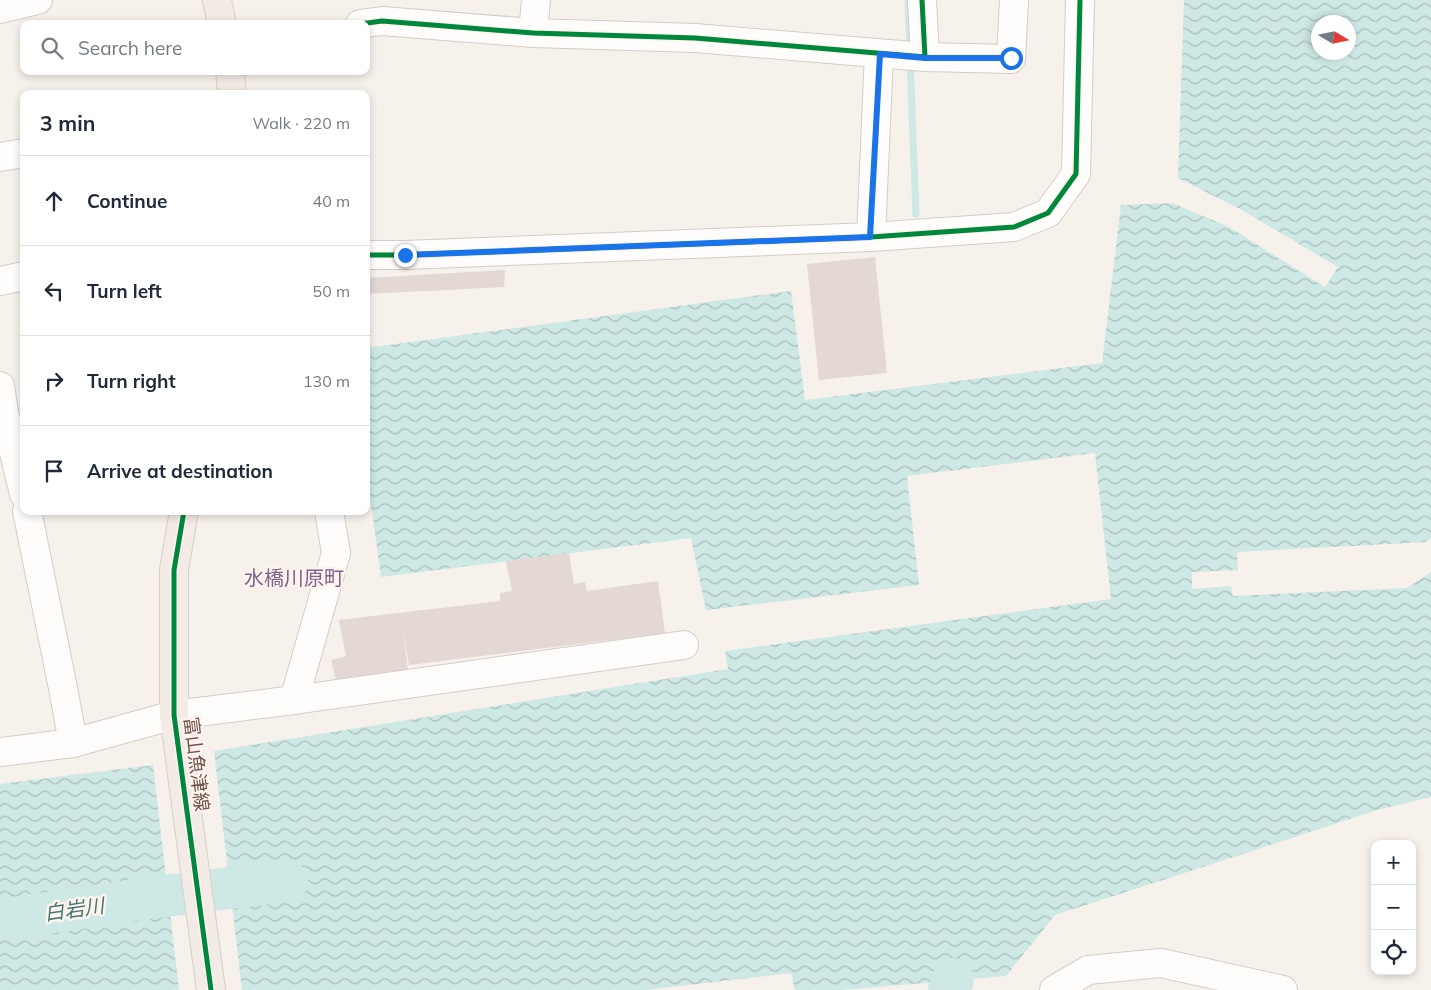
<!DOCTYPE html>
<meta charset="utf-8">
<style>
:root{--surface:#fff;--page:#f2f2f3;--text:#1f2937;--muted:#747a83;--line:#e0e1e3}
body{margin:0;font-family:Mulish,"Noto Sans JP",sans-serif;background:var(--page);color:var(--text)}
.controls{position:absolute;right:15px;bottom:15px;display:grid;overflow:hidden;border-radius:10px;box-shadow:0 2px 8px #0003}
.controls button{width:45px;height:45px;display:grid;place-items:center;padding:0;border:0;border-bottom:1px solid var(--line);background:var(--surface);color:var(--text);font:25px sans-serif}
.compass{position:absolute;left:1311px;top:15px;width:45px;height:45px;border-radius:50%;background:var(--surface);box-shadow:0 2px 8px #0003;rotate:100deg}
.stop{position:absolute;width:15px;height:15px;margin:-11px;border:4px solid #1a73e8;border-radius:50%;background:#fff}
.stop.end{background:#1a73e8;border-color:#fff;box-shadow:0 1px 5px #0008}
.list{margin:0;padding:0;list-style:none}
h2{display:flex;justify-content:space-between;align-items:center;height:65px;margin:0;padding:0 20px;font-size:21px}
h2 small{font-size:16px;font-weight:400;color:var(--muted)}
.list li{display:grid;grid-template-columns:32px 1fr auto;gap:15px;align-items:center;box-sizing:border-box;height:90px;padding:0 20px;border-top:1px solid var(--line)}
.list b{display:block;font-size:19px;white-space:nowrap}
.list em{font-size:16px;font-style:normal;color:var(--muted)}
.icon{flex:none;width:28px;height:28px;fill:none;stroke:currentColor;stroke-width:2;stroke-linecap:round;stroke-linejoin:round}
.map{position:relative;flex:none;width:1431px;height:990px;overflow:hidden}
.search{position:absolute;background:var(--surface);box-shadow:0 2px 8px #0003;left:20px;top:20px;width:350px;height:55px;display:flex;align-items:center;gap:12px;box-sizing:border-box;padding:0 18px;border-radius:10px;color:var(--muted);font-size:19px}
.panel{position:absolute;background:var(--surface);box-shadow:0 2px 8px #0003;left:20px;top:90px;width:350px;height:425px;border-radius:10px}
.map>svg:first-child{display:block}
.water{fill:url(#water-waves);fill-rule:evenodd}
.lines{fill:none;stroke-linecap:round;stroke-linejoin:round}
.stream{stroke:#cde8e5;stroke-width:7}
.river{stroke:#cde8e5;stroke-width:42}
.building{fill:#e3d8d3}
.minor-casing{stroke:#d5ccc8;stroke-width:30}
.major-casing{stroke:#d8ceca;stroke-width:30}
.minor{stroke:#fefdfc;stroke-width:28}
.major{stroke:#f2ebe6;stroke-width:28}
.cycleway-casing{stroke:#fef4ed;stroke-width:8}
.cycleway{stroke:#00873e;stroke-width:5}
.route{stroke:#1a73e8;stroke-width:6}
.labels{text-anchor:middle;dominant-baseline:central;stroke-width:5;stroke-linejoin:round;paint-order:stroke}
.street-label{font-size:19px;fill:#73544d;stroke:#fef4ed}
.neighbourhood-label{font-size:20px;fill:#7a658f;stroke:#fef4ed}
.water-label{font-size:20px;font-style:italic;fill:#427876;stroke:#fef4ed}
</style>
<div class="map">
<svg width="1431" height="990" viewBox="0 0 1431 990">
<defs>
<pattern id="water-waves" width="16" height="10" patternUnits="userSpaceOnUse" patternTransform="scale(1.25)"><rect width="16" height="10" fill="#cde8e5"/><path d="M0 5q4-4 8 0t8 0" fill="none" stroke="#abbfbc"/></pattern>
</defs>
<rect width="100%" height="100%" fill="#f6f1eb"/>
<g class="water">
<path d="M 1184,0 L 1431,0 L 1431,538 L 1426,542 L 1237,552 L 1238,570 L 1192,572 L 1192,589 L 1231,586 L 1233,596 L 1407,588 L 1431,572 L 1431,797 L 1381,809 L 1055,915 L 1006,976 L 842,990 L 795,990 L 791,973 L 646,990 L 242,990 L 214,751 L 728,669 L 725,651 L 1111,599 L 1095,453 L 907,476 L 919,585 L 706,610 L 691,538 L 381,577 L 366,468 L 366,348 L 791,291 L 805,400 L 1102,363 L 1121,205 L 1172,203 L 1229,227 L 1325,287 L 1338,267 L 1240,209 L 1178,178 ZM 1318,22 L 1348,22 L 1348,52 L 1318,52 Z"/>
<path d="M 153,765 L 179,990 L 0,990 L 0,784 Z"/>
</g>
<g class="lines">
<g class="stream">
<path d="M 908,0 L 910,50"/>
<path d="M 910,60 L 916,214"/>
</g>
<g class="river">
<path d="M 0,920 L 148,898 L 287,881"/>
<path d="M 949,990 L 953,979"/>
</g>
</g>
<g class="building">
<path d="M 875,257 L 887,373 L 819,380 L 807,264 Z"/>
<path d="M 505,270 L 504,287 L 366,294 L 366,278 Z"/>
<path d="M 569,553 L 574,584 L 585,582 L 587,591 L 658,581 L 665,633 L 409,665 L 403,629 L 408,670 L 336,680 L 331,660 L 346,656 L 339,620 L 500,601 L 500,593 L 512,591 L 506,561 Z"/>
</g>
<g class="lines">
<defs>
<g id="minor">
<path d="M 0,9 L 38,0"/>
<path d="M 360,24 L 382,21 L 533,33 L 695,38 L 925,57 L 922,0"/>
<path d="M 533,33 L 536,0"/>
<path d="M 925,57 L 1011,59 L 1014,0"/>
<path d="M 0,157 L 24,153"/>
<path d="M 871,237 L 879,54"/>
<path d="M 366,255 L 405,255 L 871,237 L 1014,227 L 1048,213 L 1076,174 L 1080,0"/>
<path d="M 0,281 L 24,276"/>
<path d="M 0,386 L 4,412 L 24,494"/>
<path d="M 27,511 L 63,688 L 73,743"/>
<path d="M 294,700 L 684,645"/>
<path d="M 0,752 L 73,743 L 174,715 L 294,700 L 336,553 L 329,511"/>
<path d="M 1054,990 L 1088,970 L 1161,963 L 1283,990"/>
</g>
<g id="major">
<path d="M 217,0 L 222,24"/>
<path d="M 230,71 L 232,94"/>
<path d="M 184,511 L 174,570 L 174,715 L 211,990"/>
</g>
</defs>
<use href="#minor" class="minor-casing"/>
<use href="#major" class="major-casing"/>
<use href="#minor" class="minor"/>
<use href="#major" class="major"/>
<defs>
<g id="cycleway">
<path d="M 360,24 L 382,21 L 533,33 L 695,38 L 925,57 L 922,0"/>
<path d="M 366,255 L 405,255 L 871,237 L 1014,227 L 1048,213 L 1076,174 L 1080,0"/>
<path d="M 184,511 L 174,570 L 174,715 L 211,990"/>
</g>
</defs>
<use href="#cycleway" class="cycleway-casing"/>
<use href="#cycleway" class="cycleway"/>
</g>
<g class="lines">
<path class="route" d="M 405,255 L 870,237 L 880,54 L 925,58 L 1011,58"/>
</g>
<g class="labels">
<g class="street-label">
<text transform="translate(197 764) rotate(83)">富山魚津線</text>
</g>
<g class="neighbourhood-label">
<text x="294" y="577">水橋川原町</text>
</g>
<g class="water-label">
<text transform="translate(74 909) rotate(-8)">白岩川</text>
</g>
</g>
</svg>
<div class="controls">
<button>+</button>
<button>−</button>
<button><svg class="icon" aria-label="locate" viewBox="0 0 24 24"><circle cx="12" cy="12" r="6"/><path d="M12 2v4M12 18v4M2 12h4M18 12h4"/></svg></button>
</div>
<svg class="compass" viewBox="-18 -18 36 36"><path d="M0-13l5 13h-10z" fill="#e53935"/><path d="M0 13l5-13h-10z" fill="#747a83"/></svg>
<div class="stop" style="left:1011px;top:58px"></div>
<div class="stop end" style="left:405px;top:255px"></div>
<div class="search"><svg class="icon" aria-label="search" viewBox="0 0 24 24"><circle cx="10" cy="10" r="6"/><path d="M15 15l6 6"/></svg>Search here</div>
<section class="panel">
<h2>3 min<small>Walk · 220 m</small></h2>
<ul class="list">
<li><svg class="icon" aria-label="ahead" viewBox="0 0 24 24"><path d="M12 20V5M6 11l6-6 6 6"/></svg><div><b>Continue</b></div><em>40 m</em></li>
<li><svg class="icon" aria-label="left" viewBox="0 0 24 24"><path d="M17 20v-9H6M10 6l-5 5 5 5"/></svg><div><b>Turn left</b></div><em>50 m</em></li>
<li><svg class="icon" aria-label="right" viewBox="0 0 24 24"><path d="M7 20v-9h11M14 6l5 5-5 5"/></svg><div><b>Turn right</b></div><em>130 m</em></li>
<li><svg class="icon" aria-label="arrive" viewBox="0 0 24 24"><path d="M6 21V4h12l-3 4 3 4H6"/></svg><div><b>Arrive at destination</b></div></li>
</ul>
</section>
</div>
